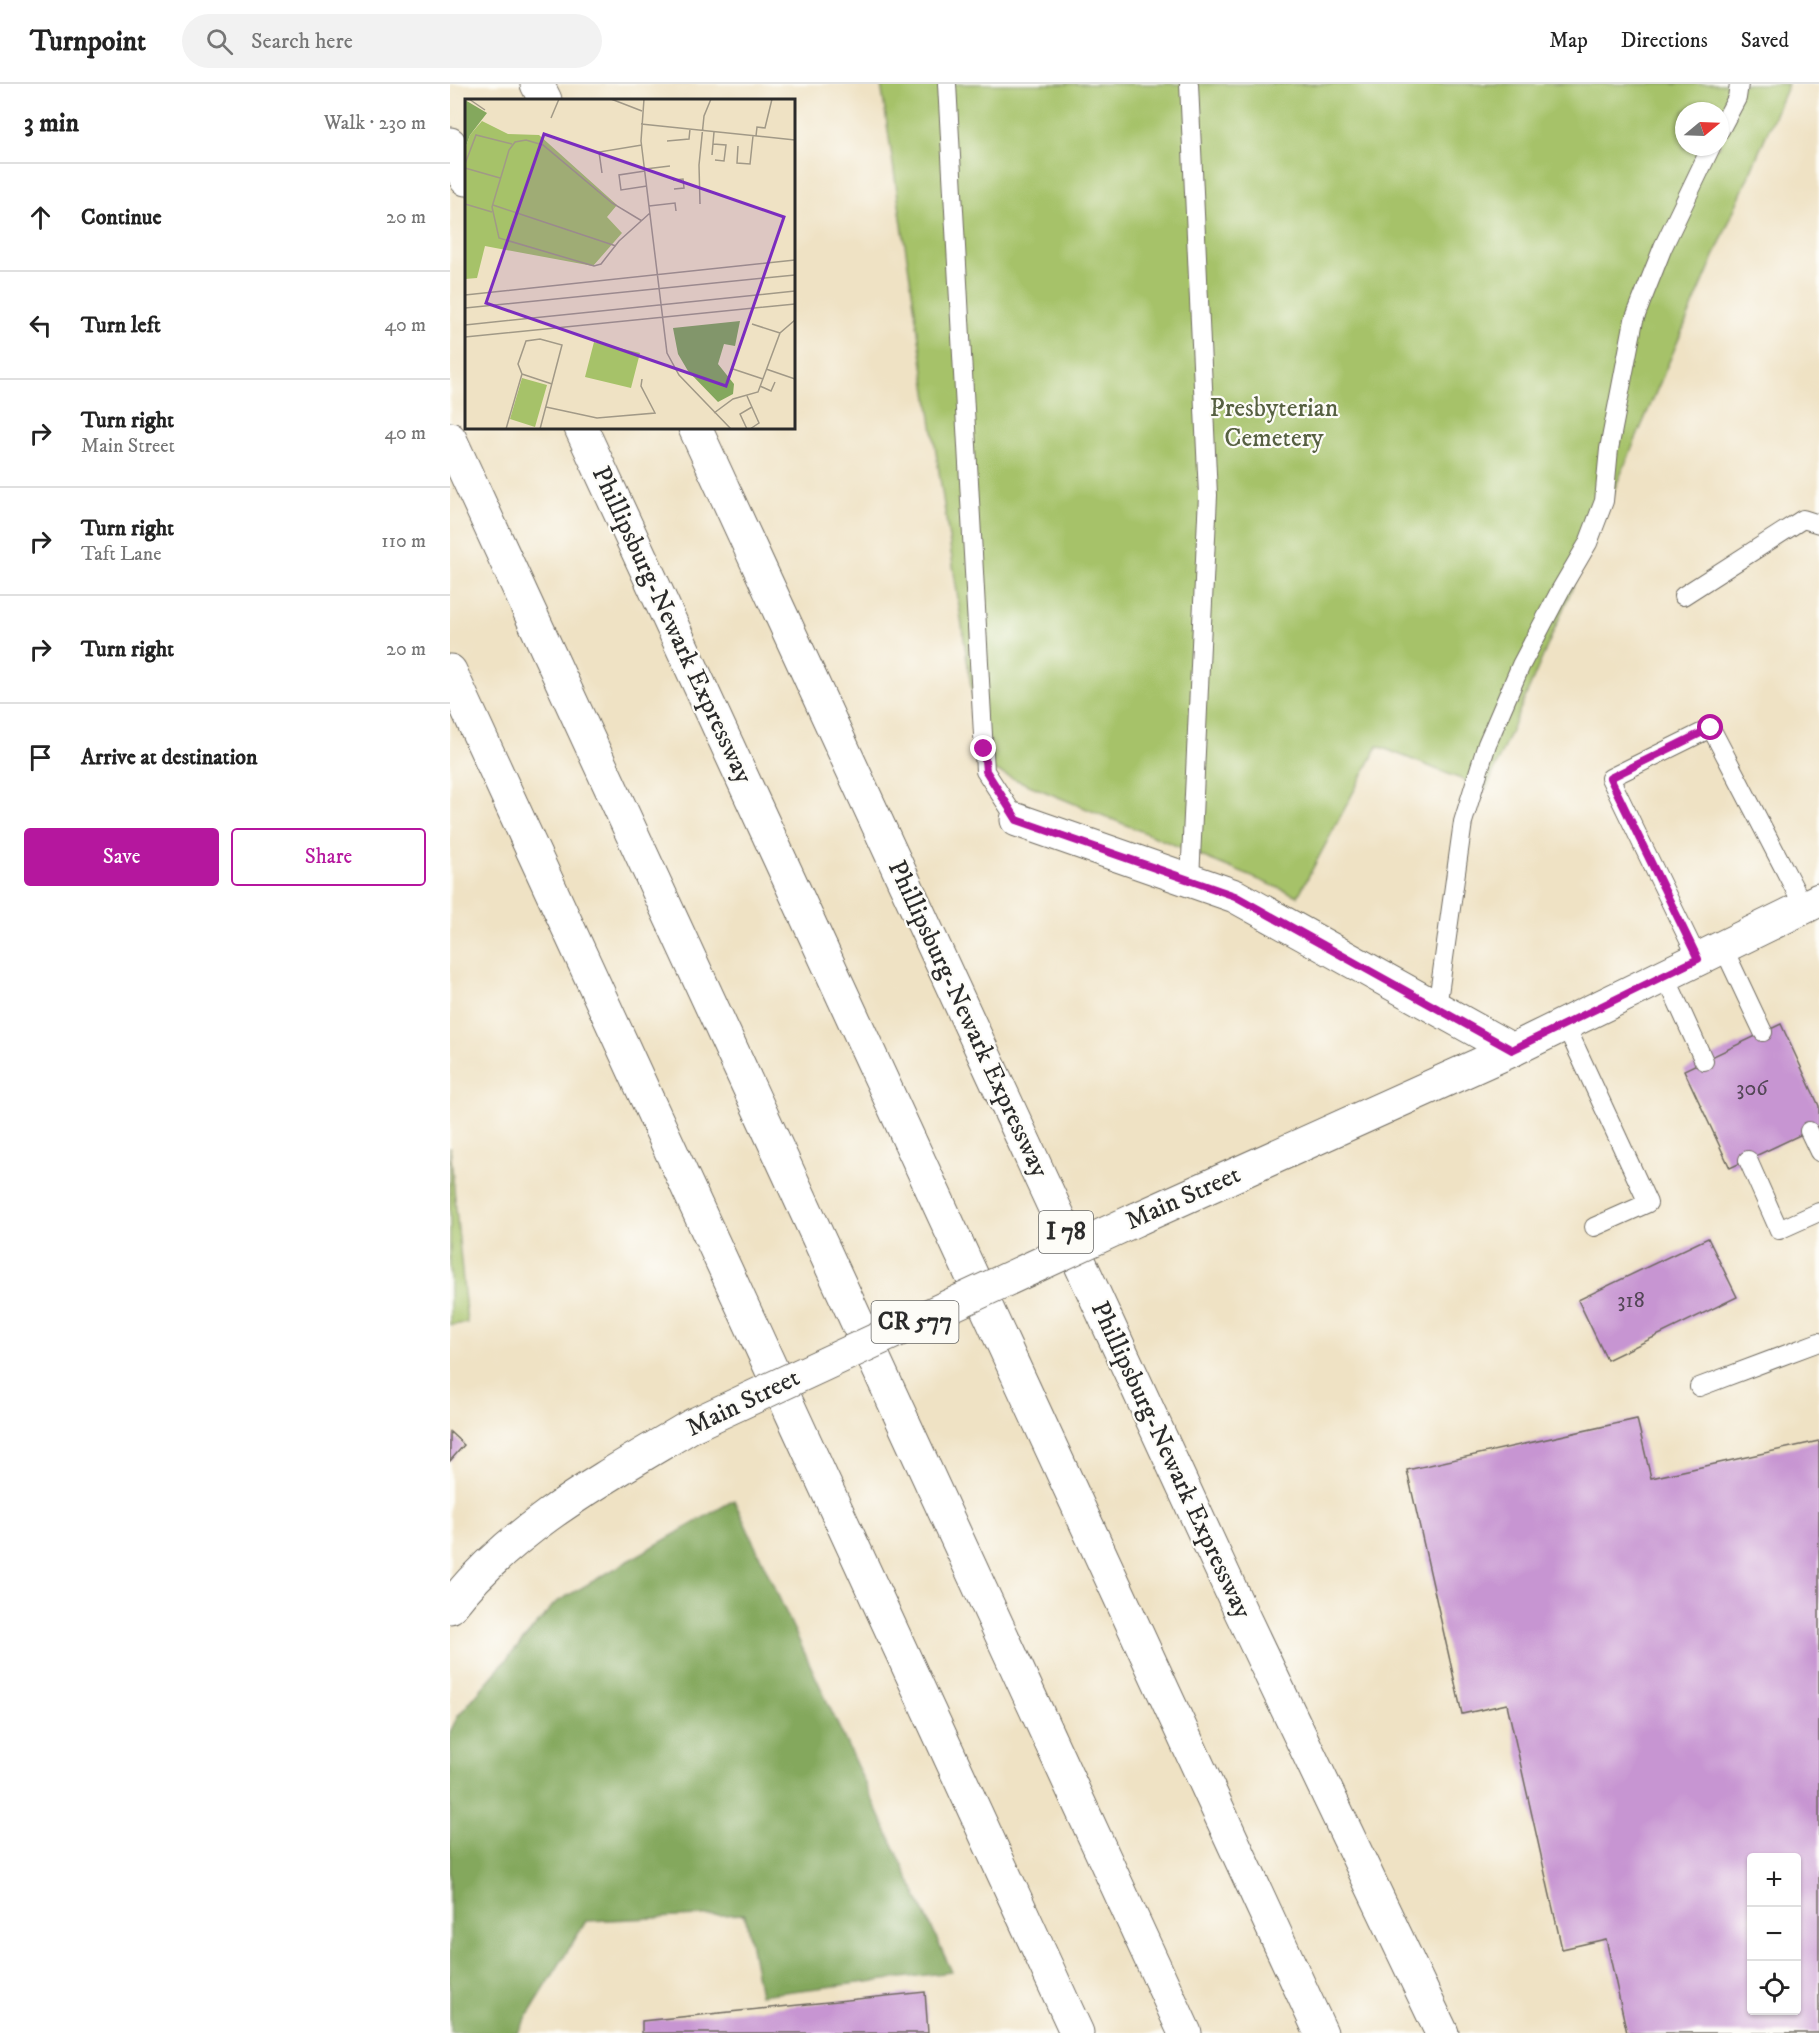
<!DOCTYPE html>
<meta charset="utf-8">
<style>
:root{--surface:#fff;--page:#f2f2f2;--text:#222;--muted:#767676;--line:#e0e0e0;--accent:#b5179e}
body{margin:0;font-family:"IM FELL DW Pica",serif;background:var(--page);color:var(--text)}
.controls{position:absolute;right:18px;bottom:18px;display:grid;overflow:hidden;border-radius:6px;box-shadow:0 2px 4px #0004}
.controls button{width:54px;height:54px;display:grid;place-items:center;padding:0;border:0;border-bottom:2px solid var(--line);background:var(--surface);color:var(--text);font:30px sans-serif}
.compass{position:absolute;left:1225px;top:18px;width:54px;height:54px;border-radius:50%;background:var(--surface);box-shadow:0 2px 4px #0004;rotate:71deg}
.stop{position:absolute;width:18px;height:18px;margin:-14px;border:4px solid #b5179e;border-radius:50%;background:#fff}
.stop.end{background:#b5179e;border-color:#fff;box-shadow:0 2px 6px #0008}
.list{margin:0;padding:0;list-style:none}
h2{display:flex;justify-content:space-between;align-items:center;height:78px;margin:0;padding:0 24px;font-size:26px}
h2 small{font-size:20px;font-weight:400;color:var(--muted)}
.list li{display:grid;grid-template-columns:39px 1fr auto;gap:18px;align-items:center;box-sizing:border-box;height:108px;padding:0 24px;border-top:2px solid var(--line)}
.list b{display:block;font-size:22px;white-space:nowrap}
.list p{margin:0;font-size:20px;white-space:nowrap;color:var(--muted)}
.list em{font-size:20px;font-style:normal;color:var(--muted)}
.actions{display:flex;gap:12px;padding:18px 24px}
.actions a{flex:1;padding:14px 0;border:2px solid var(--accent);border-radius:6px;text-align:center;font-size:21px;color:var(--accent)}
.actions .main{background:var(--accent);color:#fff}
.icon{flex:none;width:33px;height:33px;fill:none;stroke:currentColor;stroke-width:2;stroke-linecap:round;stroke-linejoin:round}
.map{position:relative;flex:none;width:1369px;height:1949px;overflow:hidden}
header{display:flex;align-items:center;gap:36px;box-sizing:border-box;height:84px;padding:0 30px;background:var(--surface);border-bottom:2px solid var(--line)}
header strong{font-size:28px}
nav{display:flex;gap:33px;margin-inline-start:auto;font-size:21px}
.search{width:420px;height:54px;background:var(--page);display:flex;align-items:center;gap:15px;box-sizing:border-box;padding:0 21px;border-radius:33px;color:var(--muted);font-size:22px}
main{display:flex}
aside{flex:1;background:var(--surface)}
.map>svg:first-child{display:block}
.green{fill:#a6c269;stroke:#68764a;stroke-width:1.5;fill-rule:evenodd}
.forest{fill:#84a85d;stroke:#586a44;stroke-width:1.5}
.building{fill:#c795d2;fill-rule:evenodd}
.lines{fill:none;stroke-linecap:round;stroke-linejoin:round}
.lane-casing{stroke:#706b61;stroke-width:20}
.street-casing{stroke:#706b61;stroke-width:35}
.primary-casing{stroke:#706b61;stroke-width:35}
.highway-casing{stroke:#706b61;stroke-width:35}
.lane{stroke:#fff;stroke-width:18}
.street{stroke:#fff;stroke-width:33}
.primary{stroke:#fff;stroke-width:33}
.highway{stroke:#fff;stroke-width:33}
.primary-bridge-casing{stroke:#706b61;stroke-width:35;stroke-linecap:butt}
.primary-bridge{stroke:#fff;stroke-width:33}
.route{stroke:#b5179e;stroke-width:8}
.labels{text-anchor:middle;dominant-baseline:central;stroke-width:4.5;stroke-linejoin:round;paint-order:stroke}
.number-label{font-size:22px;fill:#524655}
.shield{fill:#fdfcf7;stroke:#6a6a68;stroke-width:1.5}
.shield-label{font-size:24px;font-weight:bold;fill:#2b2b2b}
.park-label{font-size:26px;fill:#566041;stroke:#fdfcf7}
.street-label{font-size:26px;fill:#2b2b2b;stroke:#fdfcf7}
.inset-road{fill:none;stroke:#a19987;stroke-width:1.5}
.view{fill:#7b2cbf;fill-opacity:0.15;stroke:#7b2cbf;stroke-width:3}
.inset-edge{fill:none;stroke:#2b2b2b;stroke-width:3}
</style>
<header>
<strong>Turnpoint</strong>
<div class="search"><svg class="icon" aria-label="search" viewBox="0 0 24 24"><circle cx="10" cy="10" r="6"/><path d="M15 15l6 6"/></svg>Search here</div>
<nav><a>Map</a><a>Directions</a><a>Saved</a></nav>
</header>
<main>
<aside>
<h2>3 min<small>Walk · 230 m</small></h2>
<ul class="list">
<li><svg class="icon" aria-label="ahead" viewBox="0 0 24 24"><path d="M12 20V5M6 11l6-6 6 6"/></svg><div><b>Continue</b></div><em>20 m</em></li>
<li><svg class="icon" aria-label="left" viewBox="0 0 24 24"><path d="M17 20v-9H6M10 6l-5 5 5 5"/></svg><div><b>Turn left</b></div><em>40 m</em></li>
<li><svg class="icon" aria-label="right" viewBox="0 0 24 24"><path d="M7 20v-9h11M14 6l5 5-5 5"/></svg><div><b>Turn right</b><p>Main Street</p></div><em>40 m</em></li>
<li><svg class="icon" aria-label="right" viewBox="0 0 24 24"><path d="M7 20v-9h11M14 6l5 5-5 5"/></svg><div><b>Turn right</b><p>Taft Lane</p></div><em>110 m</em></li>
<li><svg class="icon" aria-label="right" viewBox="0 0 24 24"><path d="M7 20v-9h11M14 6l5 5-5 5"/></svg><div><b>Turn right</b></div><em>20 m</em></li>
<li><svg class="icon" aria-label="arrive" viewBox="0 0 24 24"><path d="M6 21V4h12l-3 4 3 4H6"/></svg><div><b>Arrive at destination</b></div></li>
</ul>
<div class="actions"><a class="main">Save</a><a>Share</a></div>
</aside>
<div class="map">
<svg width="1369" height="1949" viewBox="0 0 1369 1949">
<rect width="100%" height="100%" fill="#fdfcf7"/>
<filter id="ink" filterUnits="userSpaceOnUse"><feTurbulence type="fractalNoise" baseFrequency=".0167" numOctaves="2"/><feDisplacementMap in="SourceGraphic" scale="12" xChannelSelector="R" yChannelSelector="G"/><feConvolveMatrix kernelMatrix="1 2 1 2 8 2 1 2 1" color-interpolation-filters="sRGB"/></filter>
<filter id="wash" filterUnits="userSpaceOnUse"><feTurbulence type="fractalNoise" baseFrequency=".008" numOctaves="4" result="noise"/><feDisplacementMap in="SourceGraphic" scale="24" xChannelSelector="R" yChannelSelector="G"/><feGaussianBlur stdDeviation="1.35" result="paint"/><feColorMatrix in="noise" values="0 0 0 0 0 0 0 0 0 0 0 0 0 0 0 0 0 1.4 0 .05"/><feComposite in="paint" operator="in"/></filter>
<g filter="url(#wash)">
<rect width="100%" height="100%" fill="#efe2c4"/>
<g class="green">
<path d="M 431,0 L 1338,0 L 1036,705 L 928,662 L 848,812 L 533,682 ZM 1234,27 L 1270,27 L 1270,63 L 1234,63 Z"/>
<path d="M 0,1063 L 17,1239 L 0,1241 Z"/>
</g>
<path class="forest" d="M 284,1416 L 502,1888 L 310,1911 L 295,1830 L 136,1837 L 67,1949 L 0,1949 L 0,1648 L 8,1632 L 105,1519 Z"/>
<g id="blocks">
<g class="building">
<path d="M 1331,940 L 1369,1022 L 1369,1042 L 1280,1084 L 1234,986 Z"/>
<path d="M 1258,1154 L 1287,1213 L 1157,1276 L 1128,1216 Z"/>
<path d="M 1187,1335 L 1201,1394 L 1369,1357 L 1369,1949 L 1177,1949 L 1156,1855 L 1112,1865 L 1057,1620 L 1012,1630 L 957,1386 ZM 1302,1774 L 1346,1774 L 1346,1926 L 1302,1926 Z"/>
<path d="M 0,1348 L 14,1361 L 0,1377 Z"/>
<path d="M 475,1908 L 478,1949 L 192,1949 L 192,1937 Z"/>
</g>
</g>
</g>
<g filter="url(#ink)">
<use href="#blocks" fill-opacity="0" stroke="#706b61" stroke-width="1.5"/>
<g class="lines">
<defs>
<g id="lane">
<path d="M 497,0 L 535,687 L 567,736"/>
<path d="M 739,0 L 758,411 L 740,796"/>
<path d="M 1270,46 L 1287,14 L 1289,0"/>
<path d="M 1233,512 L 1353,435 L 1369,440"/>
<path d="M 1273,863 L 1313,948"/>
<path d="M 1248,875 L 1160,694 L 1261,644 L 1354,823"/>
<path d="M 1215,891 L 1254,977"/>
<path d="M 987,924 L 1013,738 L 1037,660 L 1071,581 L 1111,505 L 1138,459 L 1154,417 L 1159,365 L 1184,236 L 1213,163 L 1261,63"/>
<path d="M 1115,940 L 1198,1119 L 1144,1143"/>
<path d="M 1359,1047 L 1369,1068"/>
<path d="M 1298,1076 L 1329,1146 L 1369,1128"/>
<path d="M 1249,1303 L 1369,1258"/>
</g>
<path id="street" d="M 567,736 L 785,812 L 1062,966"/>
<g id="primary">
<path d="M 687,1135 L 1062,966 L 1369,816"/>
<path d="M 0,1523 C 63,1442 156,1393 243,1341"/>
</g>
<g id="highway">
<path d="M 87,0 L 95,16"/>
<path d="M 0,60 L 16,95"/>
<path d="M 131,344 L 871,1949"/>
<path d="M 245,344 L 790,1526 L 992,1949"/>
<path d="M 0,355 L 735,1949"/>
<path d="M 0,587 L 627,1949"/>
</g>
</defs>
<use href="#lane" class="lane-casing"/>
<use href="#street" class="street-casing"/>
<use href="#primary" class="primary-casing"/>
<use href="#highway" class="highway-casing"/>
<use href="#lane" class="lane"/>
<use href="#street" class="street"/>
<use href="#primary" class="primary"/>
<use href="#highway" class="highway"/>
<defs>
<path id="primary-bridge" d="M 243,1341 L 687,1135"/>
</defs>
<use href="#primary-bridge" class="primary-bridge-casing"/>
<use href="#primary-bridge" class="primary-bridge"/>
</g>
</g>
<g class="lines" filter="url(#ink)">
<path class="route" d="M 534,665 L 536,687 L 567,736 L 785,812 L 1062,966 L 1248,875 L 1160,694 L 1261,644"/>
</g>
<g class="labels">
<g class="number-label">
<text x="1302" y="1004">306</text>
<text x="1181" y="1216">318</text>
</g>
<g class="shield">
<rect x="589" y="1127" width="54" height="42" rx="4.5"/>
<rect x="421.5" y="1217" width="87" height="42" rx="4.5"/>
</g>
<g class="shield-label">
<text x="616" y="1148">I 78</text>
<text x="465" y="1238">CR 577</text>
</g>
<g class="park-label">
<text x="824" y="324">Presbyterian<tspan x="824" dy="30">Cemetery</tspan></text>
</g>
<g class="street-label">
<text transform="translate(222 541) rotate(65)">Phillipsburg-Newark Expressway</text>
<text transform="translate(518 935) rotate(65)">Phillipsburg-Newark Expressway</text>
<text transform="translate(733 1114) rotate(-24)">Main Street</text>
<text transform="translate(293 1319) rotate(-26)">Main Street</text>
<text transform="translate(721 1376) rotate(65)">Phillipsburg-Newark Expressway</text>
</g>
</g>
<g transform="translate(15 15)">
<rect width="330" height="330" fill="#efe2c4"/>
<path d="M 17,22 L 43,35 L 74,36 L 152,106 L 142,118 L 157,134 L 128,167 L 20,147 L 12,179 L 0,180 L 0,50 L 5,36 ZM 129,243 L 175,254 L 166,289 L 120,278 ZM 57,279 L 82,286 L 70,328 L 45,320 Z" fill="#a6c269"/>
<path d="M 0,1 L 22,14 L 5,36 L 0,50 ZM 275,222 L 270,247 L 259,245 L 253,265 L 269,285 L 268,295 L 253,303 L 223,272 L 213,255 L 208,229 Z" fill="#84a85d"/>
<path class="inset-road" d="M 4,0 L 20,11M 146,0 L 177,12M 179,0 L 176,42 L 202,254 L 214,276 L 266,330M 86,19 L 94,0M 176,25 L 330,41M 291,37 L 292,28 L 300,29 L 307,0M 202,42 L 224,40 L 225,30M 248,45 L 261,46 L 259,62 L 250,61M 273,47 L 272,64 L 285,65 L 288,37M 247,56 L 249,33M 0,65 L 11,36 L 47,45M 0,69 L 35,79M 180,70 L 205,67M 180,72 L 154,76 L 156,91 L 182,87M 137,74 L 134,53 L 177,46M 208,81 L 218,80 L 219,89 L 209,90M 0,105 L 27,113M 235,105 L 234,66 L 239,17 L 246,0M 28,106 L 151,147M 184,107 L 210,104 L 211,112M 177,122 L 147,104 L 78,46 L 61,41 L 50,43 L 44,51 L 27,108 L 34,139 L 129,167 L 136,165 L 154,142 L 185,114M 0,196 L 330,161M 0,209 L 330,176M 287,225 L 315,234M 0,226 L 330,192M 0,238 L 330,205M 268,270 L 298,280M 301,270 L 330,280M 57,275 L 53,265 L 61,242 L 75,240 L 97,246 L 75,330M 57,275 L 87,285M 295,287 L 306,292 L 310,283M 282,297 L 294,324 L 285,330M 81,308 L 132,319 L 190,314 L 176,287 L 177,280M 249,314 L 268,300 L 293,293 L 315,234 L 330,221M 41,330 L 57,275M 282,330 L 275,315 L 287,308"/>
<path class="view" d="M 79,35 L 319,118 L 261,287 L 21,204 Z"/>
<rect width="330" height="330" class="inset-edge"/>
</g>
</svg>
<div class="controls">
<button>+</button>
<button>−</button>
<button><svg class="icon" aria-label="locate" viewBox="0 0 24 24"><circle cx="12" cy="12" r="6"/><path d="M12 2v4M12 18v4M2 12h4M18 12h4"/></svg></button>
</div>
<svg class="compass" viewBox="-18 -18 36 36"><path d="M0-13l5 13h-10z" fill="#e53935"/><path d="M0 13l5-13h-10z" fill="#767676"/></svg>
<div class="stop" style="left:1261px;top:644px"></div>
<div class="stop end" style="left:534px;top:665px"></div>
</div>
</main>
